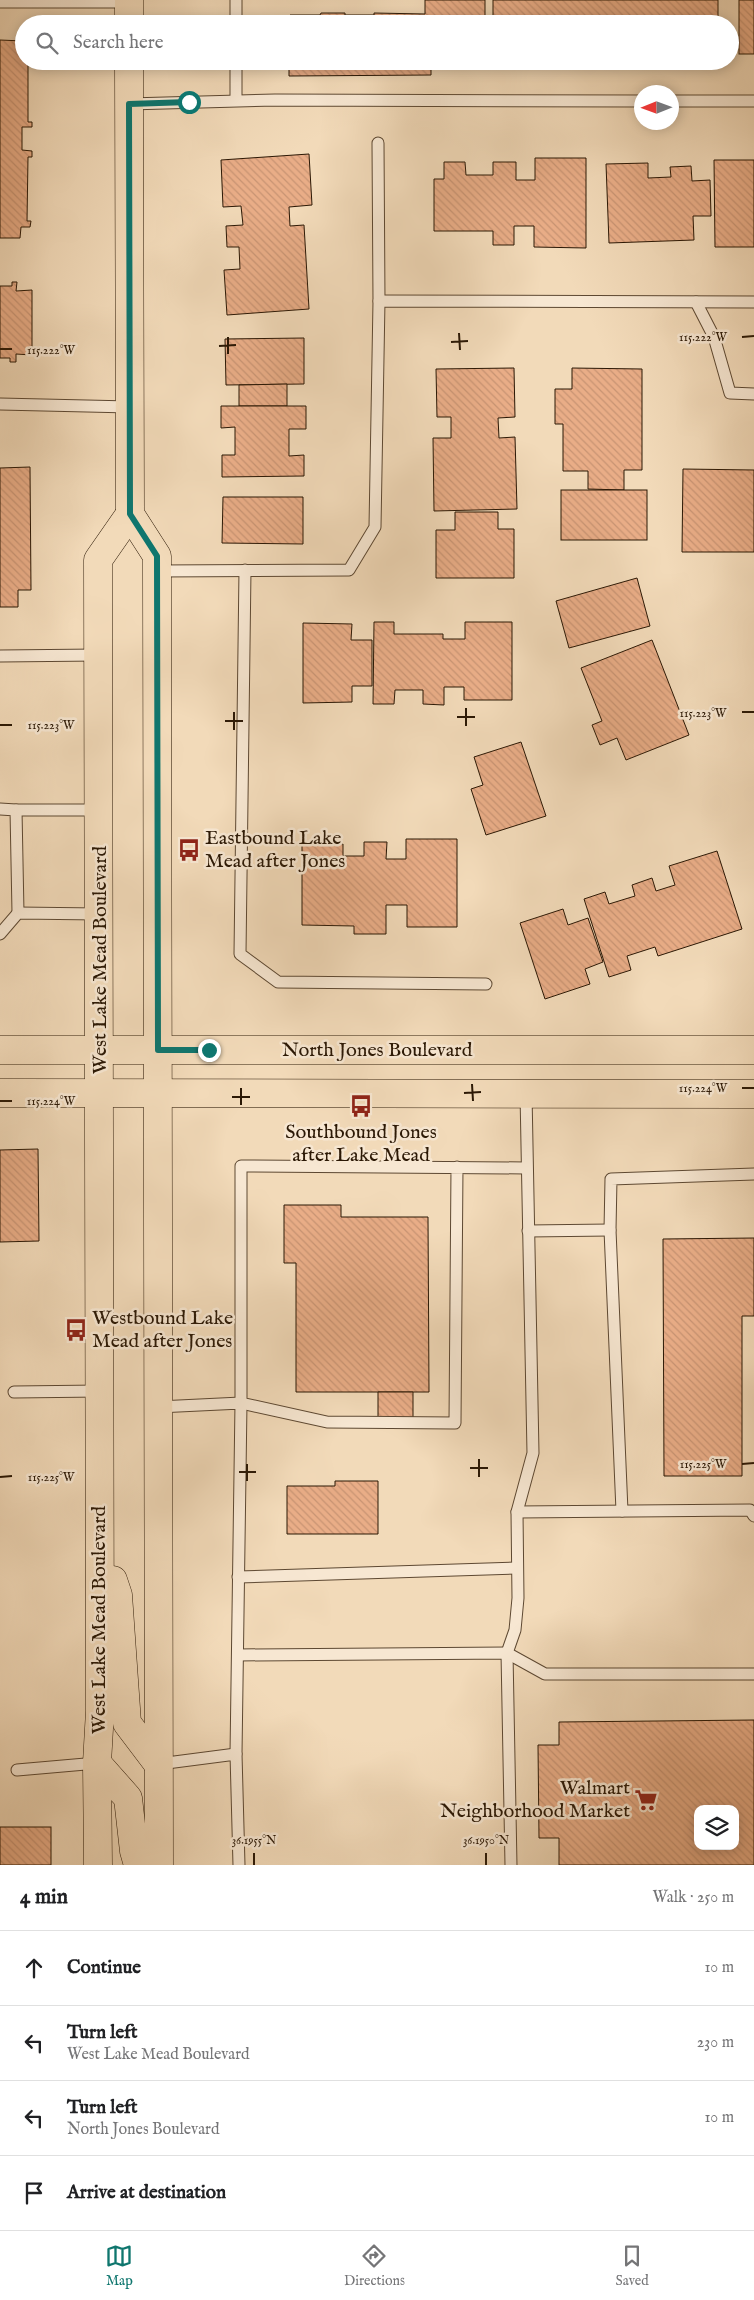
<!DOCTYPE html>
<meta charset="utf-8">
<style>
:root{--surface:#fff;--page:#f2f2f2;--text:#202124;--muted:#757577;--line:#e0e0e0;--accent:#0f766e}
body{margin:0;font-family:"IM FELL English",serif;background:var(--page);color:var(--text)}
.controls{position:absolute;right:15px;bottom:15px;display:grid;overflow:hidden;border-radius:10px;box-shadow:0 2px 12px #0003}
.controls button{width:45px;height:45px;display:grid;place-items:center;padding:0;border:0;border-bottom:1px solid var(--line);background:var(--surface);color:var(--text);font:25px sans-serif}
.compass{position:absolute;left:634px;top:85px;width:45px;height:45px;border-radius:50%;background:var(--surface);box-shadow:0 2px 12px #0003;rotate:269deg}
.stop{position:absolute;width:15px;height:15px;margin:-11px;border:4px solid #0f766e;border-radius:50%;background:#fff}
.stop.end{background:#0f766e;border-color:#fff;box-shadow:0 1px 5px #0008}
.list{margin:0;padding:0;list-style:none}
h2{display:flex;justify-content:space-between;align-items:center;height:65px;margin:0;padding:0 20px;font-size:21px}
h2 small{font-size:16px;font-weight:400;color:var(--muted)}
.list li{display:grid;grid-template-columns:32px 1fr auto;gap:15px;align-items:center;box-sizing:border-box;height:75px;padding:0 20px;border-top:1px solid var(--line)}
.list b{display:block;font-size:19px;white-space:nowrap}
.list p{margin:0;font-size:16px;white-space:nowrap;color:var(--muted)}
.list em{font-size:16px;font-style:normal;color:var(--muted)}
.icon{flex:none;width:28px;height:28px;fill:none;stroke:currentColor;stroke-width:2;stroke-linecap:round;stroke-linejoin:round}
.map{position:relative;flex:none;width:754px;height:1865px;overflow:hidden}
.search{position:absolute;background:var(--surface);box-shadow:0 2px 12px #0003;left:15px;right:15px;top:15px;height:55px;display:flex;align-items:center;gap:12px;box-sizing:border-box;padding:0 18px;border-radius:28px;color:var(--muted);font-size:19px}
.sheet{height:365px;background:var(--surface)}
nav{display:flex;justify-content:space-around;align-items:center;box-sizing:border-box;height:70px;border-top:1px solid var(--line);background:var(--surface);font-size:14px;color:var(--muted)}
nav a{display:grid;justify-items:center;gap:2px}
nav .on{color:var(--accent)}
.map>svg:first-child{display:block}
.building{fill:url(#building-back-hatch);stroke:#2b1805;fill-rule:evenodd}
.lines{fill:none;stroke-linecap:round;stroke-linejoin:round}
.service-casing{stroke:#5d4832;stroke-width:13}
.primary-casing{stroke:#2b1805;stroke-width:29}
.service{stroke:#f7e7d2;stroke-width:11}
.primary{stroke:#f2dab9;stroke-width:28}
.route{stroke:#0f766e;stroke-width:6}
.ticks{fill:none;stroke:#2b1805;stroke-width:2}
.labels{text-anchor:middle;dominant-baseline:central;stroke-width:5;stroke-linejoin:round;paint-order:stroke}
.poi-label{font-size:20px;fill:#2b1805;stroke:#f7e7d2;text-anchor:start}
.street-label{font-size:20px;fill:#2b1805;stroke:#f7e7d2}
.ticks-label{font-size:12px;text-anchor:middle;fill:#2b1805;stroke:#f7e7d2;stroke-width:5;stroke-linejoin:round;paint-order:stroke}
</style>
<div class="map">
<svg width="754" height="1865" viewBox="0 0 754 1865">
<defs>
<pattern id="building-back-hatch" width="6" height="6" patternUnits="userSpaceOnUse" patternTransform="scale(1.25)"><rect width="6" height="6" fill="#e9ad87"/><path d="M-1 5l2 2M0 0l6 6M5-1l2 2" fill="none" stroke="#c89473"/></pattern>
</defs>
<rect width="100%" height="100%" fill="#f2dab9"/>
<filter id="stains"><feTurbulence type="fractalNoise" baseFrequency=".004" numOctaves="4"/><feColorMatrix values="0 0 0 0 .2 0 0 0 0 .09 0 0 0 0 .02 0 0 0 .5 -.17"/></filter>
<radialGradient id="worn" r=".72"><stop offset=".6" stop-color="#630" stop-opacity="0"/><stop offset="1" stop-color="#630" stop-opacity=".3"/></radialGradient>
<g class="building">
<path d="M 425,0 L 485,0 L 485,24 L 289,24 L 290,15 L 320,15 L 321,13 L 345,13 L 345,15 L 374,15 L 374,13 L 425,14 Z"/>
<rect x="493" y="0" width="225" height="24"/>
<rect x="739" y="0" width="15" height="54"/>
<path d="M 0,40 L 23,41 L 24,61 L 28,61 L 28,122 L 32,122 L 32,127 L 22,127 L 22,150 L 32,151 L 32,157 L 28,157 L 27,221 L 31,221 L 30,227 L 21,227 L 20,238 L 0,238 Z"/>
<path d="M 289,61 L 431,61 L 431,75 L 289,76 Z"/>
<path d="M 309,154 L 312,205 L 289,207 L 290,226 L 304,225 L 309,309 L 227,315 L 224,270 L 240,269 L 239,247 L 227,247 L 226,226 L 243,225 L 241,206 L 223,207 L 221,160 Z"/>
<path d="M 535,158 L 586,158 L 586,248 L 534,247 L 534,226 L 514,226 L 514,245 L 493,245 L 493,231 L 434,231 L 434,179 L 444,179 L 444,162 L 465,162 L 466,175 L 493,175 L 493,162 L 516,162 L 516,180 L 535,180 Z"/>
<path d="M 714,160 L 754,160 L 754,247 L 715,247 Z"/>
<path d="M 648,163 L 648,178 L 671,177 L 670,167 L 691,166 L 692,181 L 710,180 L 711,216 L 693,216 L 694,240 L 609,243 L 606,164 Z"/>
<path d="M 12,282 L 17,282 L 16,291 L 32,290 L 32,355 L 16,354 L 16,362 L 10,362 L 10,358 L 0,358 L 0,286 L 12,286 Z"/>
<path d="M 304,338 L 304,384 L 226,385 L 225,339 Z"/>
<path d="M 514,368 L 515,417 L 498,418 L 499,438 L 515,437 L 517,509 L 434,511 L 433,438 L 451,438 L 451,417 L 437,417 L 436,369 Z"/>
<path d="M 572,368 L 642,369 L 642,470 L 624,470 L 624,490 L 588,489 L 588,471 L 563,471 L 563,424 L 555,424 L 555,389 L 572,389 Z"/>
<path d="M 287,384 L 287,406 L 239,406 L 239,385 Z"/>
<path d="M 221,406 L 306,406 L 306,429 L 289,429 L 289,456 L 304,455 L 304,476 L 222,477 L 222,455 L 235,455 L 235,427 L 221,428 Z"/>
<path d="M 30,467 L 31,590 L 18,590 L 18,607 L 0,607 L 0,468 Z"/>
<path d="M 683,469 L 754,470 L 754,552 L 682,552 Z"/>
<rect x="561" y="490" width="86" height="50"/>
<path d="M 223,497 L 303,497 L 303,544 L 222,543 Z"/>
<path d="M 455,512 L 498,512 L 498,529 L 514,529 L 514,578 L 436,578 L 436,530 L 455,530 Z"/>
<path d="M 637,578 L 650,626 L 569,648 L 556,601 Z"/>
<path d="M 374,622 L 394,622 L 394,634 L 443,634 L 443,639 L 465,639 L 465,622 L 512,622 L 512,700 L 464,700 L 464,687 L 444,687 L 444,705 L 423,704 L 423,690 L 395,690 L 394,704 L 373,704 Z"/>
<path d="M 303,623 L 352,624 L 351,640 L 372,640 L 372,686 L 352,686 L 352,702 L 303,703 Z"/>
<path d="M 652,640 L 689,735 L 626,760 L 617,738 L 600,745 L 592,725 L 602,721 L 581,668 Z"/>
<path d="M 521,742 L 546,816 L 486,835 L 471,789 L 483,785 L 474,757 Z"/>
<path d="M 406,839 L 457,839 L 457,927 L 407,927 L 407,905 L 386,905 L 386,934 L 354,934 L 354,926 L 302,925 L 302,844 L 343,844 L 343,856 L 364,856 L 364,842 L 387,842 L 386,859 L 406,859 Z"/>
<path d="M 717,851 L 742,929 L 658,956 L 655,947 L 627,956 L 631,970 L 609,977 L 584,899 L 605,892 L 609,904 L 635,896 L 632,885 L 652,878 L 656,891 L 675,885 L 669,866 Z"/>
<path d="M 563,909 L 568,925 L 588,918 L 603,962 L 585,969 L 590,984 L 545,999 L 520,923 Z"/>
<path d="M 38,1149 L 39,1241 L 0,1242 L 0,1150 Z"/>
<path d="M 284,1205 L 341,1205 L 341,1217 L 428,1217 L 429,1392 L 296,1392 L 296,1263 L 284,1263 Z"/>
<path d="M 754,1238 L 754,1316 L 742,1316 L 742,1476 L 664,1476 L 663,1239 Z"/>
<path d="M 378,1392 L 413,1392 L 413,1419 L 378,1420 Z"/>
<path d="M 335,1481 L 378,1481 L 378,1534 L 287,1534 L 287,1486 L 335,1486 Z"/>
<path d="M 754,1720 L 754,1865 L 559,1865 L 559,1838 L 539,1838 L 538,1745 L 559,1745 L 559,1722 ZM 698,1809 L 735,1809 L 735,1846 L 698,1846 Z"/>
<rect x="0" y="1827" width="51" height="38"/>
</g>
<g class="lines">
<defs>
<g id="service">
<path d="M 236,0 L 236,24"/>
<path d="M 0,2 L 129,2"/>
<path d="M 236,61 L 236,100"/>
<path d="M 672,101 L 754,101"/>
<path d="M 129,104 L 275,100 L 642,101"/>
<path d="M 378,143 L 379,301"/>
<path d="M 696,302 L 714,337 L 730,393 L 754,394"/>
<path d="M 0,404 L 130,407"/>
<path d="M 245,570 L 240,954 L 278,982 L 486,984"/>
<path d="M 157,571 L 349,570 L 375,527 L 379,301 L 754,302"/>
<path d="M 0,656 L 98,655"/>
<path d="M 0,809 L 16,810 L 18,913"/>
<path d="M 16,810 L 99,810"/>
<path d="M 0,934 L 18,913 L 99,914"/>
<path d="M 457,1167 L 455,1423 L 327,1422 L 241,1403 L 241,1166 L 526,1168"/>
<path d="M 528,1231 L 610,1230"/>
<path d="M 14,1392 L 100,1391"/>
<path d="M 158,1407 L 241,1403 L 236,1754"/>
<path d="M 622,1511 L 610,1230 L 611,1179 L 754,1174"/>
<path d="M 517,1512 L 750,1510 L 754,1516"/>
<path d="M 238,1577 L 517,1568"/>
<path d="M 238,1655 L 507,1653 L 545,1674 L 754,1674"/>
<path d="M 159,1764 L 236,1754 L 239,1865"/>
<path d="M 17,1770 L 97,1763"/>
<path d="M 511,1865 L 507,1653 L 515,1630 L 518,1598 L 517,1512 L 533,1453 L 526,1094"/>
</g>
<g id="primary">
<path d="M 129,24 L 129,0"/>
<path d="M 129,61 L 130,514 L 157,556 L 157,571 L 159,1865"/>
<path d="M 0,1050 L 754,1050"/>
<path d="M 0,1093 L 754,1094"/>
<path d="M 113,1580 L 118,1595 L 127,1723 L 158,1764"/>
<path d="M 97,1763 L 128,1798 L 134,1851 L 138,1865"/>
<path d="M 98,1865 L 97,1763 L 100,1711 L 98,560 L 130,514"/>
</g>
</defs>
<use href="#service" class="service-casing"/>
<use href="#primary" class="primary-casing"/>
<use href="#service" class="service"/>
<use href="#primary" class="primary"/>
</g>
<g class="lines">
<path class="route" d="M 189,102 L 129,104 L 130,514 L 157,556 L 158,1050 L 209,1050"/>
</g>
<path class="ticks" d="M 459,333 L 460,350M 228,337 L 228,354M 742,337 L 754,336M 451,342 L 468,341M 219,346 L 236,345M 0,349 L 12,349M 466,708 L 466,726M 234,712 L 234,730M 742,712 L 754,712M 457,717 L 475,717M 225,721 L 243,721M 0,725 L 12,725M 472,1084 L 473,1101M 241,1088 L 241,1105M 742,1088 L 754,1088M 464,1093 L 481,1092M 232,1097 L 250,1097M 0,1101 L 12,1101M 479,1459 L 479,1477M 247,1464 L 247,1481M 742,1464 L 754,1463M 470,1468 L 488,1468M 239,1472 L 256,1472M 0,1477 L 12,1476M 254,1853 L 254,1865M 486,1853 L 486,1865"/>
<defs>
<symbol id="bus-bare" viewBox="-9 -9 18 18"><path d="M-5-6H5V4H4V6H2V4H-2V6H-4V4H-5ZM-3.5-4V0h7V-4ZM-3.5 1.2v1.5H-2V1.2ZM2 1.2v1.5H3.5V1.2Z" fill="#8f2418" stroke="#f7e7d2" stroke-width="2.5" paint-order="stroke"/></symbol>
<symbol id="supermarket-bare" viewBox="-9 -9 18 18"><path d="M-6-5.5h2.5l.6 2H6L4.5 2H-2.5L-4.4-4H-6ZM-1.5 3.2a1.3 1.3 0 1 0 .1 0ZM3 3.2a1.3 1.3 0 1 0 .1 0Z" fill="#8f2418" stroke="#f7e7d2" stroke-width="2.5" paint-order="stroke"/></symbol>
</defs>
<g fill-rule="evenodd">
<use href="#bus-bare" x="173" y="834" width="32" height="32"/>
<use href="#bus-bare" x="345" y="1090" width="32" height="32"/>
<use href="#bus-bare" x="60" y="1314" width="32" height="32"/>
<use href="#supermarket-bare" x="630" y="1784" width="32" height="32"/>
</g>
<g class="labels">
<g class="poi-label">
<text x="205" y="838">Eastbound Lake<tspan x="205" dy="23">Mead after Jones</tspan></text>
<text x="361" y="1132" text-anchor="middle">Southbound Jones<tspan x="361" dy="23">after Lake Mead</tspan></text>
<text x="92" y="1318">Westbound Lake<tspan x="92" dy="23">Mead after Jones</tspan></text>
<text x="630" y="1788" text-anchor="end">Walmart<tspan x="630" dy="23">Neighborhood Market</tspan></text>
</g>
<g class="street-label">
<text transform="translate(100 960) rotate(-90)">West Lake Mead Boulevard</text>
<text x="377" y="1050">North Jones Boulevard</text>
<text transform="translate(99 1620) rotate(-90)">West Lake Mead Boulevard</text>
</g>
</g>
<g class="ticks-label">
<text x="703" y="341">115.222°W</text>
<text x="51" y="354">115.222°W</text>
<text x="703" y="717">115.223°W</text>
<text x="51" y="729">115.223°W</text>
<text x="703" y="1092">115.224°W</text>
<text x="51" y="1105">115.224°W</text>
<text x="703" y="1468">115.225°W</text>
<text x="51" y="1481">115.225°W</text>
<text x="254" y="1844">36.1955°N</text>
<text x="486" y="1844">36.1950°N</text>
</g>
<rect width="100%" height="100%" filter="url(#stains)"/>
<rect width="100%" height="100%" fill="url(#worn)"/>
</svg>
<div class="controls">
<button><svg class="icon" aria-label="layers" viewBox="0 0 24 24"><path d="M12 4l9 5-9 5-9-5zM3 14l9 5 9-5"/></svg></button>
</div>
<svg class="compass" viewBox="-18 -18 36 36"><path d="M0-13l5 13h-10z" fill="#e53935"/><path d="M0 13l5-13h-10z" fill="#757577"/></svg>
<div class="stop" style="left:189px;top:102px"></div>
<div class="stop end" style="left:209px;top:1050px"></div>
<div class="search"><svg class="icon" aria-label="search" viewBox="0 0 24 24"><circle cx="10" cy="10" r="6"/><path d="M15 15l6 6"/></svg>Search here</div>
</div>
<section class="sheet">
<h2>4 min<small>Walk · 250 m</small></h2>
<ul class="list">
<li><svg class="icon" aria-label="ahead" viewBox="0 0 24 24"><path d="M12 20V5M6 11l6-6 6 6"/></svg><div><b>Continue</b></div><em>10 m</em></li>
<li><svg class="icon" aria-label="left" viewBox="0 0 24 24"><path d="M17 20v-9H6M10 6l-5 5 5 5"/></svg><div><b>Turn left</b><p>West Lake Mead Boulevard</p></div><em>230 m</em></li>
<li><svg class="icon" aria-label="left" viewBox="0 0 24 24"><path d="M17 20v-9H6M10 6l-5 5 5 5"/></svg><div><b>Turn left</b><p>North Jones Boulevard</p></div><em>10 m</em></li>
<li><svg class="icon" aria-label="arrive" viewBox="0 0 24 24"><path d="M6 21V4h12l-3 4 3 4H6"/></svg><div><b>Arrive at destination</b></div></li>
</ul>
</section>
<nav>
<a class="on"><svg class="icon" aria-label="map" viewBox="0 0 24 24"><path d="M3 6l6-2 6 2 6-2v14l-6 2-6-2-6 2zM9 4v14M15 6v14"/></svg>Map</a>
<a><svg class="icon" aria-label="directions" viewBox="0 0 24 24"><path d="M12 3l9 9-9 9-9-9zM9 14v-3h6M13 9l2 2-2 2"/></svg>Directions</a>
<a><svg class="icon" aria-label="saved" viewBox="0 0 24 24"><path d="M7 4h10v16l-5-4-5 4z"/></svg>Saved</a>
</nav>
